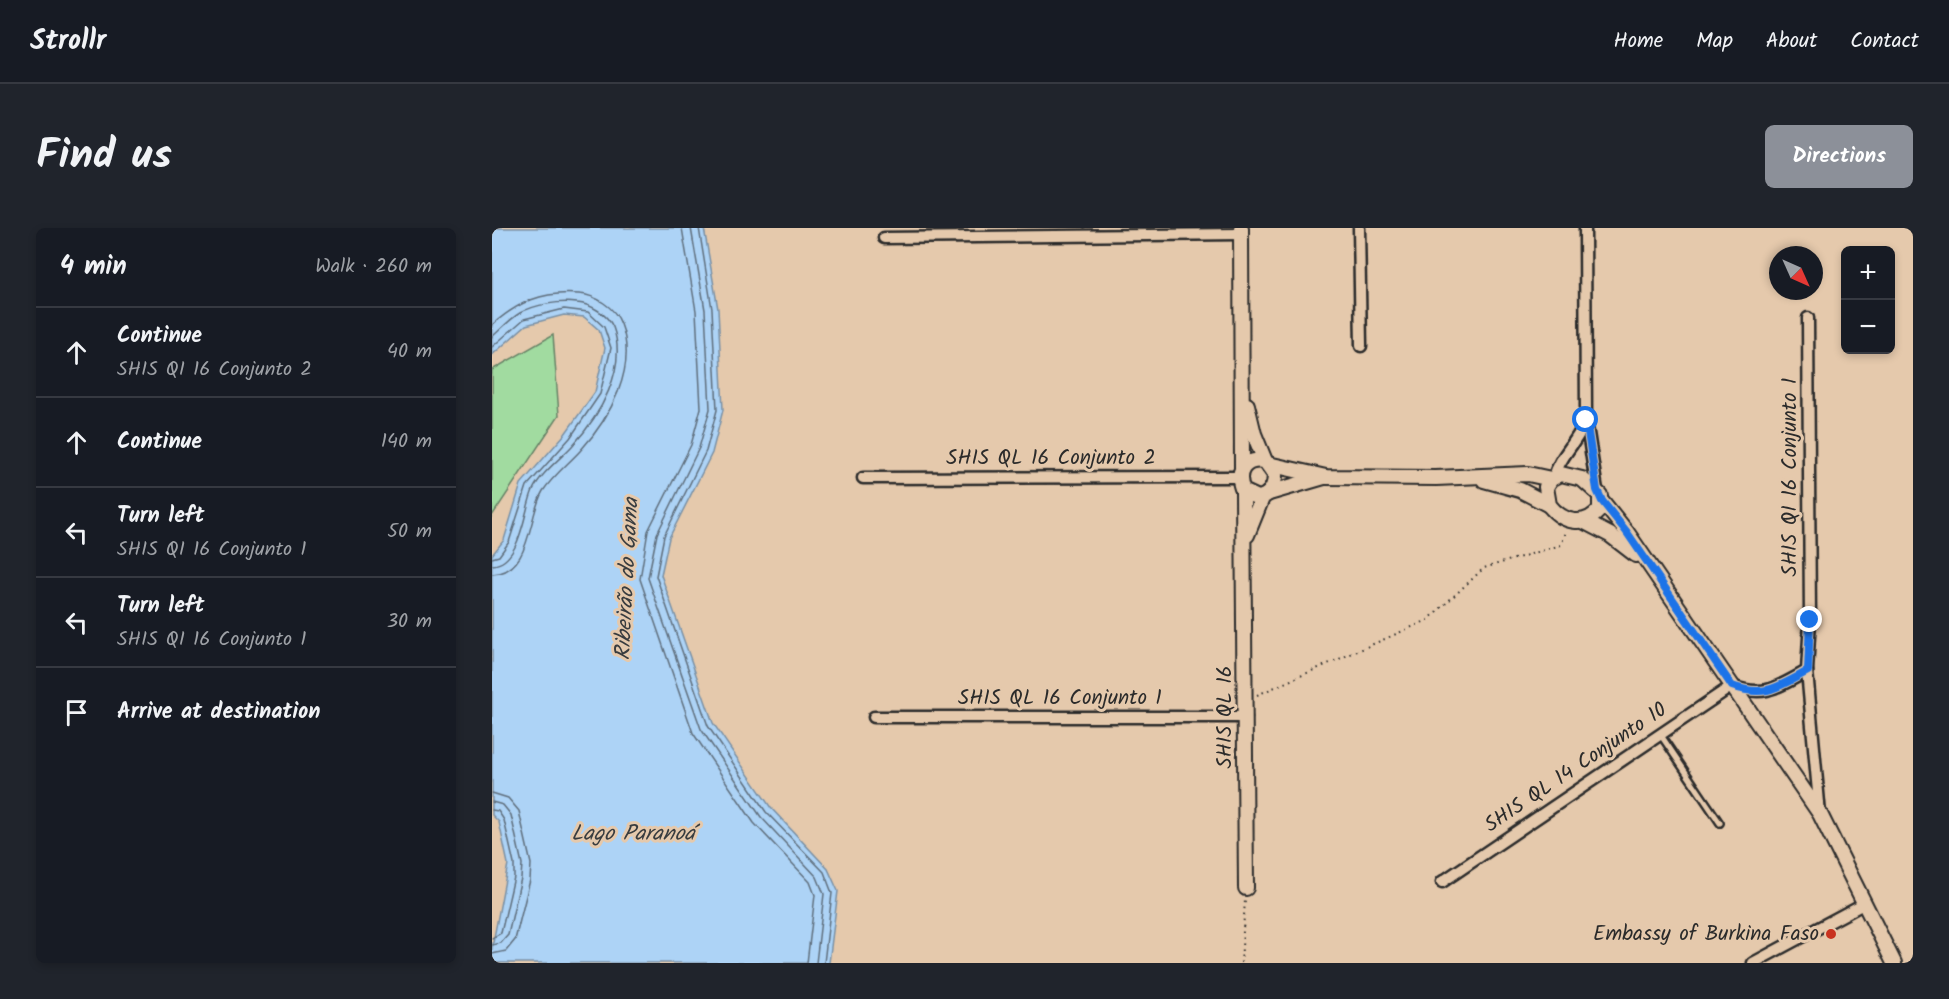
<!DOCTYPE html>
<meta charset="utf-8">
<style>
:root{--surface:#171b24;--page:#20242c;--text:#f1f3f6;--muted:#9ea1a6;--line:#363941;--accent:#8c9099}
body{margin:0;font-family:Kalam,sans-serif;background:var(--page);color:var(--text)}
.controls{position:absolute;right:18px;top:18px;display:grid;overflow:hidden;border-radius:9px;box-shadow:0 3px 9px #0003}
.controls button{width:54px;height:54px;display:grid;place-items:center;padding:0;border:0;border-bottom:2px solid var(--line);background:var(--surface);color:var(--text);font:30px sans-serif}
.compass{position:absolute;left:1277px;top:18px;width:54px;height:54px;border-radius:50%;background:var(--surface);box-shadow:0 3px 9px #0003;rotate:135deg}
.stop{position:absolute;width:18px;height:18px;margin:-14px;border:4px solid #1a73e8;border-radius:50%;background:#fff}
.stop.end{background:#1a73e8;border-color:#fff;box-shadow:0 2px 6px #0008}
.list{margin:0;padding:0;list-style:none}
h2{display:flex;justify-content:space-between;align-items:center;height:78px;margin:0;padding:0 24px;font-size:26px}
h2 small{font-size:20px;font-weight:400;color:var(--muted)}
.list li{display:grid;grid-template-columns:39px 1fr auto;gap:18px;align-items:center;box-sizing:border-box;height:90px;padding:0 24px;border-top:2px solid var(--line)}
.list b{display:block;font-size:22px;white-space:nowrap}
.list p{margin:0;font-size:20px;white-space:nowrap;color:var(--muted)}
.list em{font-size:20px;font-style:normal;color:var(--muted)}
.icon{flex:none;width:33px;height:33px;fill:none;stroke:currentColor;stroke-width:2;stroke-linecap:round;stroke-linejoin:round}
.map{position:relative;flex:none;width:1421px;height:735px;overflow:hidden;border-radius:9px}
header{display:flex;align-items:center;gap:36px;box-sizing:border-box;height:84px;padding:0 30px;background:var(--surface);border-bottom:2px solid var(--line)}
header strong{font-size:28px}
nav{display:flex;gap:33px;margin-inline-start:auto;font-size:21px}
.intro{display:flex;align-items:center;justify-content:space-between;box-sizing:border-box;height:144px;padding:0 36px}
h1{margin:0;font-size:42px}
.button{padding:15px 27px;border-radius:9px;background:var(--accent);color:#fff;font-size:21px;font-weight:700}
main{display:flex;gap:36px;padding:0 36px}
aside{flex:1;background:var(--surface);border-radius:9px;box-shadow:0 3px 9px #0003}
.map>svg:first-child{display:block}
.green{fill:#a1dba0;stroke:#668366;stroke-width:1.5}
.water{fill:#add3f6;stroke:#7990a5;stroke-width:1.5}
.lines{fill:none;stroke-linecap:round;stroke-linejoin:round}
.shore{stroke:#5f6e7c;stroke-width:1.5}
.service-casing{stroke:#2b2b2b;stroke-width:10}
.minor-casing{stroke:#2b2b2b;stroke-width:15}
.tertiary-casing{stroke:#2b2b2b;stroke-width:18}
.path{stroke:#2b2b2b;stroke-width:2;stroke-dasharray:1.5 4.5;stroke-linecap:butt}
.service{stroke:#e5c9ac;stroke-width:5}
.minor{stroke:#e5c9ac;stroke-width:10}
.tertiary{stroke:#e5c9ac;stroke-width:14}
.route{stroke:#1a73e8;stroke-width:8}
.poi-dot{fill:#c8321e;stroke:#e5c9ac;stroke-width:2}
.labels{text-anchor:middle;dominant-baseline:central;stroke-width:6;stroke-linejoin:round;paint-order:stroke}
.street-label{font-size:21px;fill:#2b2b2b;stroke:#e5c9ac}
.poi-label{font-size:21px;fill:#2b2b2b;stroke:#e5c9ac;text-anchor:end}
.water-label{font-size:22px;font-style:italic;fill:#383c3f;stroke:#e5c9ac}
</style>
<header>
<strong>Strollr</strong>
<nav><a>Home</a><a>Map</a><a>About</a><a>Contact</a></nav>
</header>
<div class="intro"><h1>Find us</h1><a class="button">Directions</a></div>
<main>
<aside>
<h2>4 min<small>Walk · 260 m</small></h2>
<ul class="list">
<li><svg class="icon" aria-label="ahead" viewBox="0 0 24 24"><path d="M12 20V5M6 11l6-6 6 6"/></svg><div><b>Continue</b><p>SHIS QI 16 Conjunto 2</p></div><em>40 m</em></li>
<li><svg class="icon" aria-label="ahead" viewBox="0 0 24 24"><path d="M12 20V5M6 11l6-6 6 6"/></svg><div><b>Continue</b></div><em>140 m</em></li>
<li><svg class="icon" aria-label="left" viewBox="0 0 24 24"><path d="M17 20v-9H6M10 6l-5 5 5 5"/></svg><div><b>Turn left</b><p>SHIS QI 16 Conjunto 1</p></div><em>50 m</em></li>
<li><svg class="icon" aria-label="left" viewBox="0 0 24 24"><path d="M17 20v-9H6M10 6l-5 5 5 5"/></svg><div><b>Turn left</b><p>SHIS QI 16 Conjunto 1</p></div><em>30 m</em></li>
<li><svg class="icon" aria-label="arrive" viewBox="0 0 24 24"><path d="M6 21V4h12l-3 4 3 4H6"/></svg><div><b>Arrive at destination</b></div></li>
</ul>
</aside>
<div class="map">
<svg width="1421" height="735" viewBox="0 0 1421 735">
<rect width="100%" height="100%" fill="#e5c9ac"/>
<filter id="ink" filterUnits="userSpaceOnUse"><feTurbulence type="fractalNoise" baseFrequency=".0167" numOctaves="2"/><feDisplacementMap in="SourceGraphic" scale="12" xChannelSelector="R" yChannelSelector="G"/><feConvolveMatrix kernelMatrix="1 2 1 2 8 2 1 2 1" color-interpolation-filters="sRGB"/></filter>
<g filter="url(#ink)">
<path class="green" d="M 61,107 L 67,187 L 0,288 L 0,142 Z"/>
<path class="water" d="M 0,0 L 212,0 L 226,81 L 231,182 L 220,225 L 177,310 L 169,347 L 221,495 L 279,580 L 336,641 L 346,663 L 337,735 L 0,735 L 0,720 L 16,636 L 7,594 L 0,587 L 0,327 L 12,312 L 29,256 L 73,206 L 103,164 L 113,120 L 107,102 L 92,89 L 72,87 L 34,97 L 0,127 Z"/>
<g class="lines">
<g class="shore">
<path d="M 190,0 L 204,83 L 209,180 L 199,217 L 156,303 L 148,351 L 201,505 L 262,595 L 318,654 L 323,667 L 315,735"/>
<path d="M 199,0 L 213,82 L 218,181 L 207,220 L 165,306 L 156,350 L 209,501 L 269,589 L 325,649 L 332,666 L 324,735"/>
<path d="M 207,0 L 220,81 L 225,182 L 214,223 L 172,308 L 164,348 L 216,498 L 274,584 L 332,644 L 340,665 L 332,735"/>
<path d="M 0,97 C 26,74 50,63 87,66 C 103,67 123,79 129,96 C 146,140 118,190 88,223 C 76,236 61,248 51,263 C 36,287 40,345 0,346"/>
<path d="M 0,109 C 9,101 18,91 28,85 C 43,76 68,73 85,75 C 99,76 115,86 121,99 C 136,140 108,188 80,218 C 68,231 49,245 41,262 C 32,282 29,336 0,337"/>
<path d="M 0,119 L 32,91 L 72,81 L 96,84 L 112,99 L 119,120 L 108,166 L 78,210 L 35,258 L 17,314 L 7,328 L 0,330"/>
<path d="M 0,565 L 16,570 L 27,583 L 39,636 L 38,652 L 23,712 L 14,723 L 0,726"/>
<path d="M 0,574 L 11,577 L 19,587 L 30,636 L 29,650 L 16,707 L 9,715 L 0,717"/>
<path d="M 0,582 L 6,583 L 12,592 L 22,636 L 22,649 L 9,705 L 0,710"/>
</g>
<defs>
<path id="service" d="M 1168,506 L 1228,595"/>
<g id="minor">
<path d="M 867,0 L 869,118"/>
<path d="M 392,10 L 749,6"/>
<path d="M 1316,90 L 1318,392 L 1315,443 L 1328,586"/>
<path d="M 1094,192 L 1105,262"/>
<path d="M 1062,249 C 1068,226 1089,212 1094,188 L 1093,0"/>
<path d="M 371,250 L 748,249"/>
<path d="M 382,489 L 754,489"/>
<path d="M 950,654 L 1240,458 C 1273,470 1286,459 1315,443"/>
<path d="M 1261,735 L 1373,675"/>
</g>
<g id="tertiary">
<path d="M 749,0 L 750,239"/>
<path d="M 755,177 L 762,206 L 773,233"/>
<path d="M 776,236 L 834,249 L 944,250 L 1036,246 L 1059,251"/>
<path d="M 1069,246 L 1090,251 L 1108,267 L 1108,281 C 1093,300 1071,295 1057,277 L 1054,259 L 1059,251 Z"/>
<path d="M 992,252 L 1028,262 L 1057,277"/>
<path d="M 751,263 L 766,270 C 778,268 783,258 783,247 L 773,233 C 752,230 743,244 751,263 L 754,660"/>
<path d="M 777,265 L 832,249"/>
<path d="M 1110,273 L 1134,303 L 1328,586 L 1402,735"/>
<path d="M 1093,294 L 1118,307 L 1144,327"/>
<path d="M 755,307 L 770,270"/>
</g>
</defs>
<use href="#service" class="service-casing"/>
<use href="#minor" class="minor-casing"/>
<use href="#tertiary" class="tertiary-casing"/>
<g class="path">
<path d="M 765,467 L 936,392 L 992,340 L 1069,317 L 1074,304"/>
<path d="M 749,735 L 753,672"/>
</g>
<use href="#service" class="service"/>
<use href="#minor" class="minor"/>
<use href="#tertiary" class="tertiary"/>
</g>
</g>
<g class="lines" filter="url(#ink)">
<path class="route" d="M 1094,192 L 1105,262 L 1110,273 L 1134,303 L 1240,458 C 1273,470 1286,459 1316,443 L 1318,392"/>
</g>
<circle class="poi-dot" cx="1339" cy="706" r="6"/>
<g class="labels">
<g class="street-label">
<text x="559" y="230">SHIS QL 16 Conjunto 2</text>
<text transform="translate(1298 249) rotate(-90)">SHIS QI 16 Conjunto 1</text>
<text x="568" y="470">SHIS QL 16 Conjunto 1</text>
<text transform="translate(733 489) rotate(-90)">SHIS QL 16</text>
<text transform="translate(1084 540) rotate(-34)">SHIS QL 14 Conjunto 10</text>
</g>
<g class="poi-label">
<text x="1327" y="706">Embassy of Burkina Faso</text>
</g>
<g class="water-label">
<text transform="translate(136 351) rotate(-87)">Ribeirão do Gama</text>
<text x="141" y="606">Lago Paranoá</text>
</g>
</g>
</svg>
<div class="controls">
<button>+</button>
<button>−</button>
</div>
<svg class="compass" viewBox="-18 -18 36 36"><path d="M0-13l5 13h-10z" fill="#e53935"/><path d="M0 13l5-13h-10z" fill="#9ea1a6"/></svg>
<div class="stop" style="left:1094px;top:192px"></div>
<div class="stop end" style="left:1318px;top:392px"></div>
</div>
</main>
